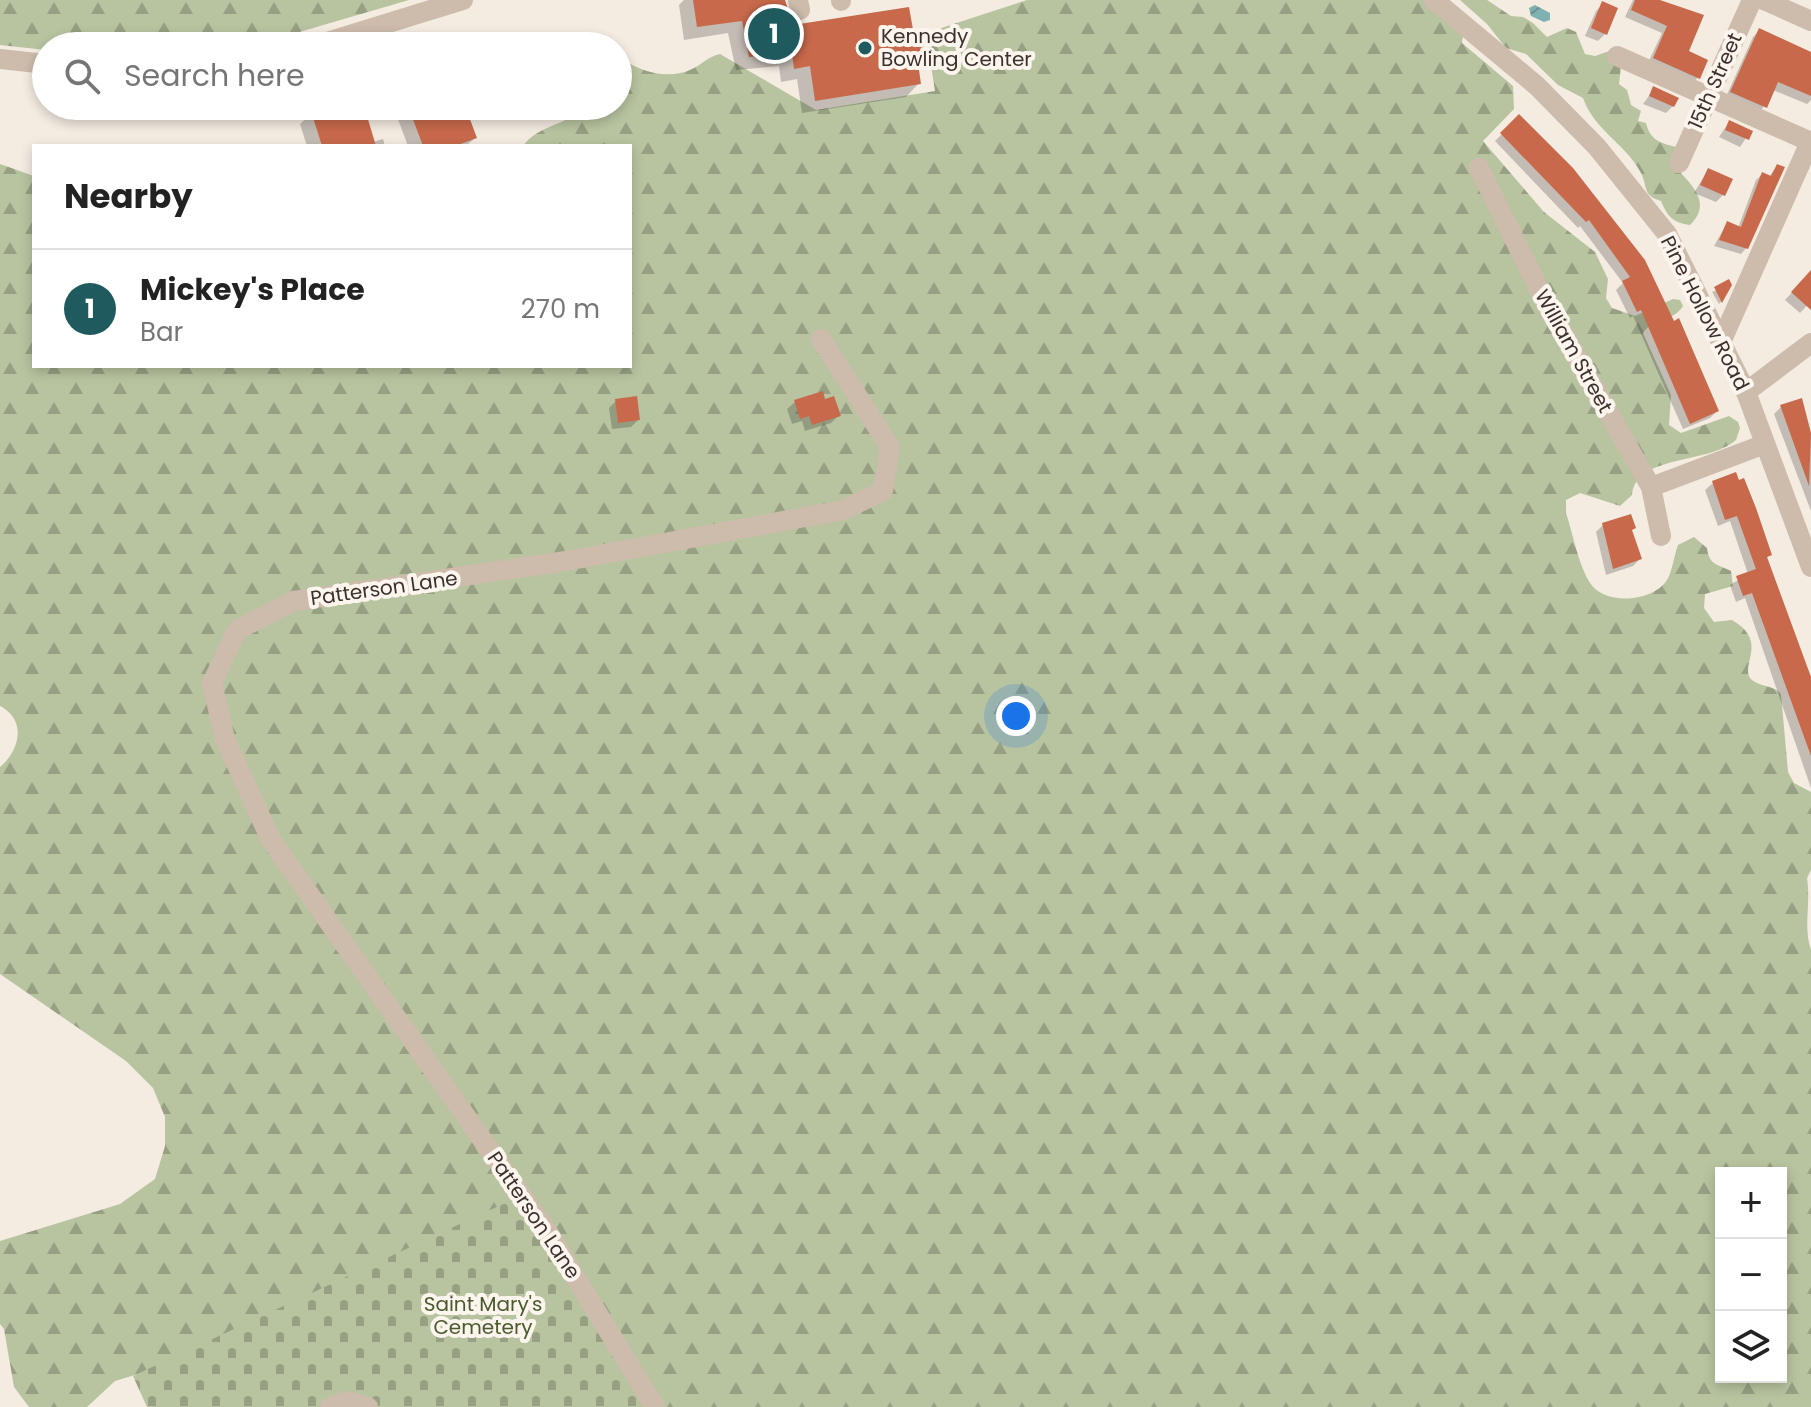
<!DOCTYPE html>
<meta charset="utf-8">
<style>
:root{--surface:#fff;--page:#f2f2f2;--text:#222;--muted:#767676;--line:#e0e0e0;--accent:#1f5a5e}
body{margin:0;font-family:Poppins,sans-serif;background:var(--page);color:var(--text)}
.controls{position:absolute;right:24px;bottom:24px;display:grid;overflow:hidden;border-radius:0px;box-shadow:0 4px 12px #0003}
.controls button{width:72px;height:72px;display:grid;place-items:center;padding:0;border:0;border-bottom:2px solid var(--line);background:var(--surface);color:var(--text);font:40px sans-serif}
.you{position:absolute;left:1016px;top:716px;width:28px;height:28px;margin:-20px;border:6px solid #fff;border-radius:50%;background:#1a73e8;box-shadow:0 0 0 12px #1a73e833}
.badge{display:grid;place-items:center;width:52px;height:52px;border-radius:50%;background:var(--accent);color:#fff;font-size:26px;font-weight:700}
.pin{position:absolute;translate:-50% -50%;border:4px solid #fff;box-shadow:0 2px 8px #0006}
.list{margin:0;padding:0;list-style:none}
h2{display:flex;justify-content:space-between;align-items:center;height:104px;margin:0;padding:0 32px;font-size:34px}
h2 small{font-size:26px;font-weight:400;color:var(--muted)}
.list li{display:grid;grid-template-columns:52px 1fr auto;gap:24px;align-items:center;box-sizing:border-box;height:120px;padding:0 32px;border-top:2px solid var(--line)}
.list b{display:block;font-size:30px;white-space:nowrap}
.list p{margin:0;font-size:26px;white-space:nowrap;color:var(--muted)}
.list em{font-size:26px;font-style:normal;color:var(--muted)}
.icon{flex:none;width:44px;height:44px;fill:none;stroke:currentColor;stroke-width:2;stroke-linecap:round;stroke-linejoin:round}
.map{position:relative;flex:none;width:1811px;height:1407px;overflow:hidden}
.search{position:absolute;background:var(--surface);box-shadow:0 4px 12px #0003;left:32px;top:32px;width:600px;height:88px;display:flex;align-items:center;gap:20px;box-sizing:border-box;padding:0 28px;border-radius:44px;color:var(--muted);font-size:30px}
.panel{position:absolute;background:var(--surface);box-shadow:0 4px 12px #0003;left:32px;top:144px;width:600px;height:224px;border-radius:0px}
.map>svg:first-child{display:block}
.forest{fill:url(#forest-firs);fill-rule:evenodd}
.cemetery{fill:url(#cemetery-stones)}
.water{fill:url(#water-waves)}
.shadow{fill:#0003}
.building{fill:#c8694b}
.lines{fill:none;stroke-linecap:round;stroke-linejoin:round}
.minor{stroke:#cdbbac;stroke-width:20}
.poi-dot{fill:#1f5a5e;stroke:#fbf5ee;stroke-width:3}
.labels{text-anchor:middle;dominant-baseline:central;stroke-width:8;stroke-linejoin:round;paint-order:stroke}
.poi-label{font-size:20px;fill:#3b302b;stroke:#fbf5ee;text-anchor:start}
.street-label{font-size:20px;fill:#3b302b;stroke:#fbf5ee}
.park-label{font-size:20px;fill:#4a5a2e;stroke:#fbf5ee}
</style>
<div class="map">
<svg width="1811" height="1407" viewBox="0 0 1811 1407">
<defs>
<pattern id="forest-firs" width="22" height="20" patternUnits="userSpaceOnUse" patternTransform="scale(2)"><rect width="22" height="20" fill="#b8c4a0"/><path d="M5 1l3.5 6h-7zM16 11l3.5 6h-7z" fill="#97a083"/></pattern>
<pattern id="cemetery-stones" width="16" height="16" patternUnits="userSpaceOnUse" patternTransform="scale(2)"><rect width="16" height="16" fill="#b8c4a0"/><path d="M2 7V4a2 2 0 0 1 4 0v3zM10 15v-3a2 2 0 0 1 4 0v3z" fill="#97a083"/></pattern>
<pattern id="water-waves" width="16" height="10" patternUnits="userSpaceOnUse" patternTransform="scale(2)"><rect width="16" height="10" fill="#7fb0b2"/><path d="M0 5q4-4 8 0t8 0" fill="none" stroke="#699091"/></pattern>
</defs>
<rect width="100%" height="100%" fill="#f4ebe1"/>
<g class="forest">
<path d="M 0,0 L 409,0 L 251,46 L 46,46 L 46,50 L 0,45 Z"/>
<path d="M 1027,0 L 1430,0 L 1463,35 L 1462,43 L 1513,86 L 1514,109 L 1483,141 L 1544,212 L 1595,252 L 1608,279 L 1606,298 L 1612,308 L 1635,316 L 1673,299 L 1680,300 L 1683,306 C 1675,321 1652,318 1643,333 L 1671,395 L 1669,425 L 1681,433 L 1729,416 L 1738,422 L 1740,428 L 1736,440 C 1707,465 1636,454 1632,495 L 1620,506 L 1580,493 L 1566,500 L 1566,513 C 1573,534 1578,564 1590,583 C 1605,606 1653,602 1667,580 C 1672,572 1674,556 1678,545 L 1694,537 L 1707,548 C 1709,565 1717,564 1731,571 L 1733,586 L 1705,594 L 1704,608 L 1714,622 L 1732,620 C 1767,640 1743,662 1749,676 C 1754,687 1773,684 1781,694 L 1788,772 L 1794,783 L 1811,792 L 1811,870 L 1807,878 C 1811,904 1803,928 1811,950 L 1811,1407 L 399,1407 L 424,1287 L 115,1381 L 87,1407 L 29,1407 L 14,1387 L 4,1329 L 0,1324 L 0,1241 L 120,1204 L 155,1179 L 165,1146 L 165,1117 L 153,1088 L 126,1061 L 0,974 L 0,767 C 20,750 27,720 0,706 L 0,164 L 34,176 L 34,366 L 630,366 L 630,146 L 523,146 C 539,124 568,126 583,106 L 618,106 L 618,56 C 637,71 668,81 692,69 C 703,64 707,57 720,54 L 816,110 L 935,91 L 926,33 ZM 1721,1173 L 1781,1173 L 1781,1377 L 1721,1377 Z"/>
<path d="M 1460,0 L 1487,0 L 1511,16 L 1523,17 L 1533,23 L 1547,37 L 1567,28 L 1576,32 L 1585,54 L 1595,56 L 1615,49 L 1622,57 L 1619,84 L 1627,90 L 1631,105 L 1641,111 L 1638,121 L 1646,123 C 1650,140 1660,143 1676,147 L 1677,169 C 1693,186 1712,203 1690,225 C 1673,223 1667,216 1661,201 C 1642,195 1648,187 1641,173 C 1626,144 1594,130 1583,98 L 1558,85 L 1526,54 L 1506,48 L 1487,24 Z"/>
</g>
<path class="cemetery" d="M 518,1197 L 650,1407 L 147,1407 L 133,1376 Z"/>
<path class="water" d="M 1535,5 L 1550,13 L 1550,20 L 1544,22 L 1531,16 L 1529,8 Z"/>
<g class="shadow">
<path d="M 684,0 L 783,0 L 791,27 L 912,37 L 924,61 L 917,68 L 919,83 L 906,97 L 802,113 L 797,79 L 781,82 L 779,66 L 736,70 L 728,33 L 684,40 L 679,5 Z"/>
<path d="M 1633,0 L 1658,0 L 1698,77 L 1692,84 L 1647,65 L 1662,33 L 1625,17 Z"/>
<path d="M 1603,4 L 1605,34 L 1598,41 L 1585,36 L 1596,11 Z"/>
<path d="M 1759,31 L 1811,64 L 1811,100 L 1807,104 L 1773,90 L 1759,114 L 1725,99 L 1753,37 Z"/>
<path d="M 1654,89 L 1673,106 L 1666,113 L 1643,104 Z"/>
<path d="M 333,106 L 362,106 L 373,142 L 383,139 L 385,146 L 337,146 L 336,141 L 307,146 L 300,124 L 312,113 Z"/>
<path d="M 393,106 L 463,106 L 475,138 L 466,146 L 408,146 Z"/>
<path d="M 1519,117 L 1572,169 L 1717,411 L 1710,418 L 1683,429 L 1633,316 L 1630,318 L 1616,290 L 1623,283 L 1580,226 L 1578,228 L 1495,141 Z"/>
<path d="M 1729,122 L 1750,132 L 1740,147 L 1719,137 Z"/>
<path d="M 1777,166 L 1747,247 L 1741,254 L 1714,246 L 1727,223 L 1738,228 L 1756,180 L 1762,174 L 1769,177 Z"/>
<path d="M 1708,170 L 1723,195 L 1716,202 L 1694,193 Z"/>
<path d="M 1811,272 L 1811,301 L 1800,313 L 1785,300 Z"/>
<path d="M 1730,285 L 1721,302 L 1719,304 L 1712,292 Z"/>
<path d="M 821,394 L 824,402 L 838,416 L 831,423 L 805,431 L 802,421 L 792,424 L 787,409 L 795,402 Z"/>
<path d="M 1801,400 L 1811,435 L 1811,511 L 1774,414 L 1781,407 Z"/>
<path d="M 616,401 L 638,420 L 631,427 L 612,429 L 609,408 Z"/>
<path d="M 1713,483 L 1770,554 L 1766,559 L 1811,684 L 1811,788 L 1745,598 L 1736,602 L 1730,585 L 1748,574 L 1730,521 L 1718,526 L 1705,490 Z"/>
<path d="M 1603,525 L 1631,531 L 1640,559 L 1633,566 L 1606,575 L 1596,532 Z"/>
</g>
<g class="building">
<path d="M 693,0 L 785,0 L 793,25 L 909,7 L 914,35 L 922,34 L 926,62 L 918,63 L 921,84 L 815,101 L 810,66 L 794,69 L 792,53 L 749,57 L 742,21 L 697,27 Z"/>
<path d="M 1635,0 L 1660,0 L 1704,15 L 1689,51 L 1708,60 L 1700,79 L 1653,58 L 1667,26 L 1631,10 Z"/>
<path d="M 1602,1 L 1618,8 L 1607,35 L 1591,28 Z"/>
<path d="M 1759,28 L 1811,52 L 1811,96 L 1778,82 L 1767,108 L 1730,92 Z"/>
<path d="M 1653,86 L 1679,98 L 1674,107 L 1649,96 Z"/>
<path d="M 326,106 L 364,106 L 376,146 L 322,146 L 311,111 Z"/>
<path d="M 408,106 L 465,106 L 477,138 L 455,146 L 423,146 Z"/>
<path d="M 1519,114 L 1573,168 L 1645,260 L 1674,321 L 1679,318 L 1719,411 L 1690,424 L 1641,310 L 1637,312 L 1622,281 L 1630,277 L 1589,220 L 1586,222 L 1500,133 Z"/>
<path d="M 1729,120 L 1753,131 L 1749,140 L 1725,130 Z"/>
<path d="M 1777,164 L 1785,167 L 1748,249 L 1719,240 L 1727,221 L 1741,227 L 1762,172 L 1771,176 Z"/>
<path d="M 1708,168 L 1733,179 L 1725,196 L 1700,185 Z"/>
<path d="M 1811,270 L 1811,310 L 1791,292 Z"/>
<path d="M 1729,279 L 1732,285 L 1722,303 L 1714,287 Z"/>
<path d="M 823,391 L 825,399 L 834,396 L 841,416 L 812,425 L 809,416 L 800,419 L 794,400 Z"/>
<path d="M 637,396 L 640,420 L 618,423 L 615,399 Z"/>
<path d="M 1802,398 L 1811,433 L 1809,486 L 1780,405 Z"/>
<path d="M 1736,472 L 1739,480 L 1744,478 L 1756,508 L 1772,555 L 1767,557 L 1811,677 L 1811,756 L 1752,593 L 1743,596 L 1736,576 L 1756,569 L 1737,516 L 1725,520 L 1712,481 Z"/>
<path d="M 1631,514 L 1636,528 L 1632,530 L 1642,559 L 1613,569 L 1602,523 Z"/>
</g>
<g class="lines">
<g class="minor">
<path d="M 798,0 L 800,10"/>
<path d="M 841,0 L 841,1"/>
<path d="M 1434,0 L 1537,86 L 1597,147 L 1667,234 L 1746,392 L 1811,567"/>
<path d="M 1764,0 L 1811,21"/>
<path d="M 314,46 L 463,0"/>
<path d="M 1617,56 L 1811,142"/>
<path d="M 0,59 L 46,64"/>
<path d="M 1679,163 L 1752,0"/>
<path d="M 1479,168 L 1548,307 L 1651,487 L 1661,536"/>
<path d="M 1722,340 L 1810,142"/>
<path d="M 1746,392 L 1811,343"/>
<path d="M 1651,487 L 1765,444"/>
<path d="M 330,1407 L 348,1401 L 368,1407"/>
<path d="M 655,1407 L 549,1234 L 271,840 L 225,739 L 212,683 L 237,630 L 294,601 L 566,561 L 843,510 L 883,491 L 890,447 L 821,339"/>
</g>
</g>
<circle class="poi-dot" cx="865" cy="48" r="8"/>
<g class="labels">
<g class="poi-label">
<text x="881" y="36">Kennedy<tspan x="881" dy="23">Bowling Center</tspan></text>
</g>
<g class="street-label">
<text transform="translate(1715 81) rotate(-66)">15th Street</text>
<text transform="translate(1705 313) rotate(63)">Pine Hollow Road</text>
<text transform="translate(1574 351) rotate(61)">William Street</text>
<text transform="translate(384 588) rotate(-8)">Patterson Lane</text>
<text transform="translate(534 1215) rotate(56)">Patterson Lane</text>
</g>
<g class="park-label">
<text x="483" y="1304">Saint Mary's<tspan x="483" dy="23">Cemetery</tspan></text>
</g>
</g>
</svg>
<div class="controls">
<button>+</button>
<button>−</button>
<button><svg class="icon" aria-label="layers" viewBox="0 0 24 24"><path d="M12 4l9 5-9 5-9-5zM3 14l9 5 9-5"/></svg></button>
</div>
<div class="you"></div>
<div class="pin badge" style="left:774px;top:34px">1</div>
<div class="search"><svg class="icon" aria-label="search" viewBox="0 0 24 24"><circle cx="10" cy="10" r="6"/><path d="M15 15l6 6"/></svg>Search here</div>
<section class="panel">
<h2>Nearby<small></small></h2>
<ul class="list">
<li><span class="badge">1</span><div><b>Mickey's Place</b><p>Bar</p></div><em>270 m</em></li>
</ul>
</section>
</div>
